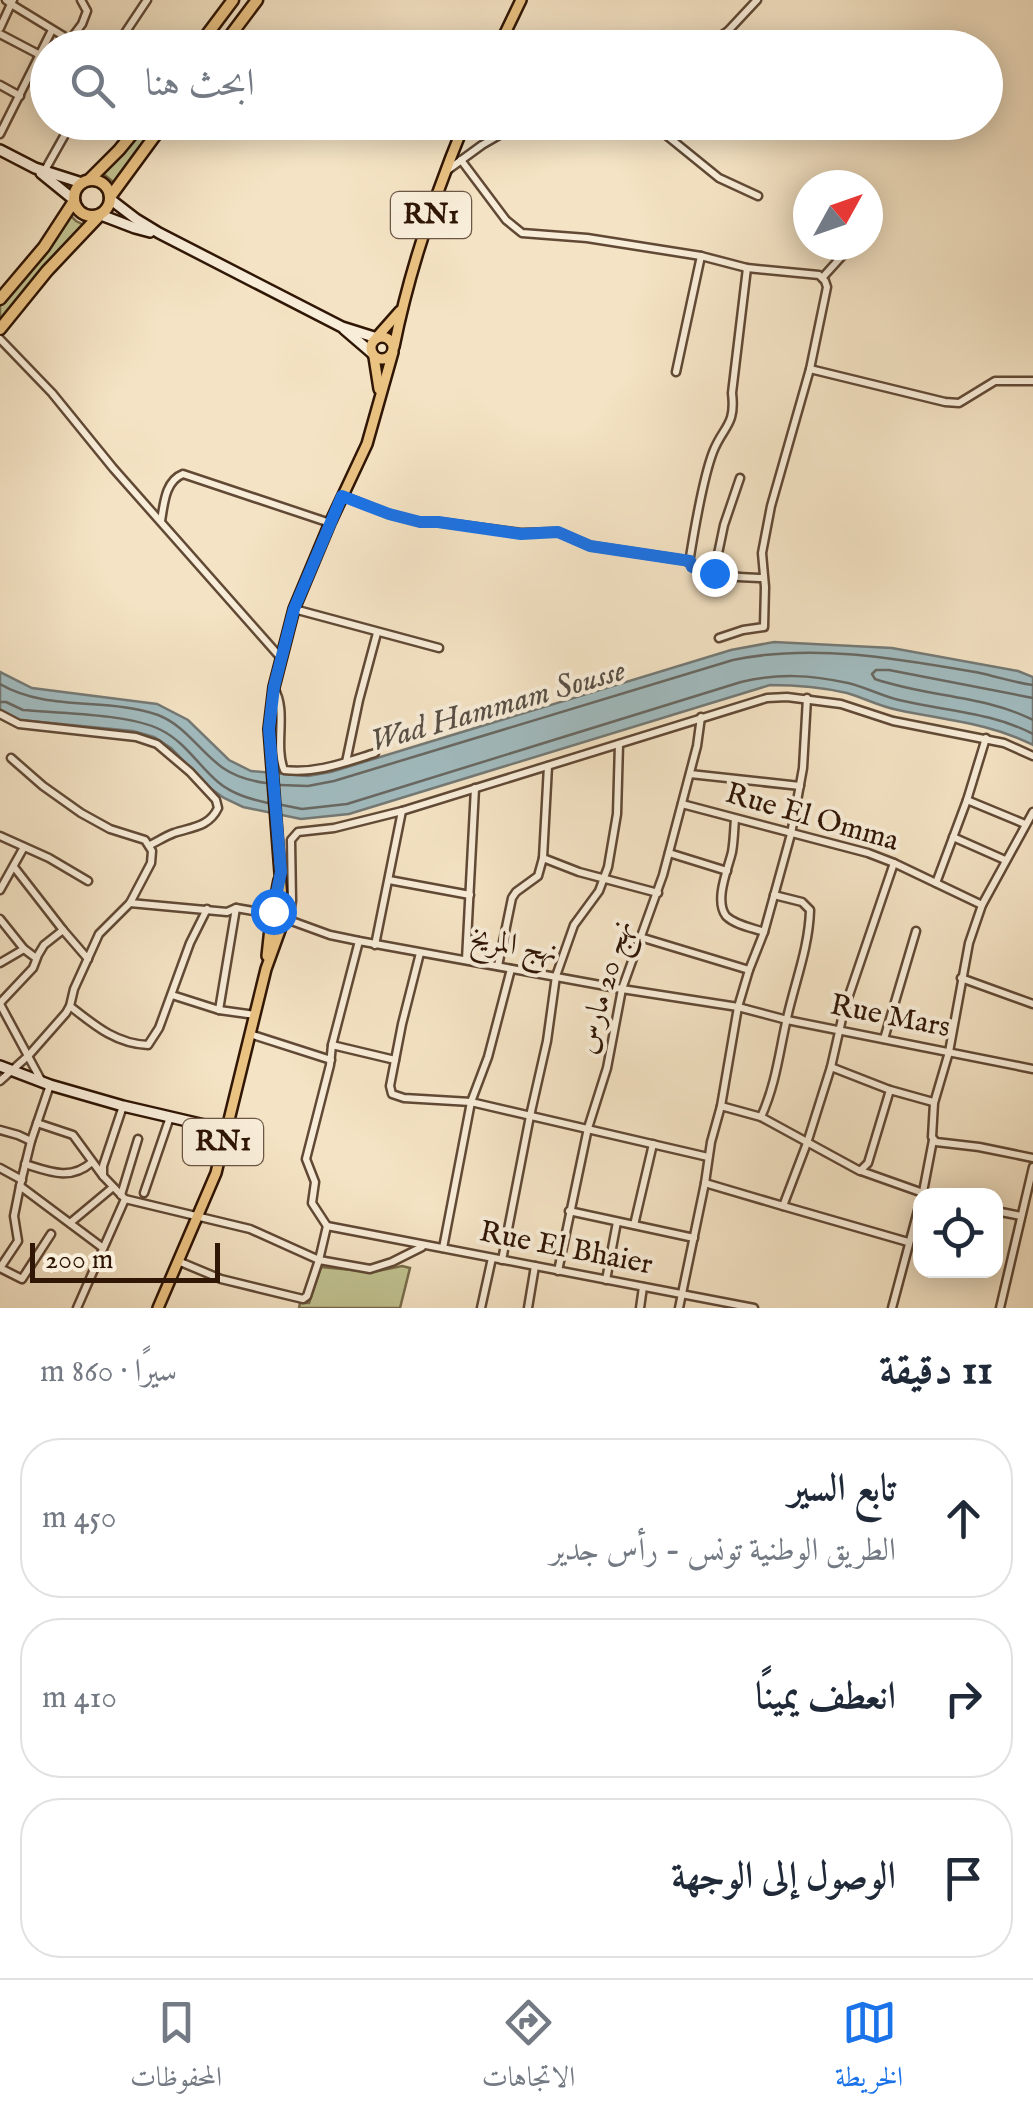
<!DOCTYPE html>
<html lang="ar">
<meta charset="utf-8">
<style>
:root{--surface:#fff;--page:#f6f6f7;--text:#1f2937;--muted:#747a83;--line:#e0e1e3;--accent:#1a73e8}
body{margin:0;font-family:"IM FELL English",Amiri,serif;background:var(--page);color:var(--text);direction:rtl}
.controls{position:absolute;right:30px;bottom:30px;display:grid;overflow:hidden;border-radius:20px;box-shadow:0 5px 25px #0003}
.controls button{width:90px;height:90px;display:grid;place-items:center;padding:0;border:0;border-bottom:2px solid var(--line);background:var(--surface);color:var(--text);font:50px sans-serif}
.compass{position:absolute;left:793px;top:170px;width:90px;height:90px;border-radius:50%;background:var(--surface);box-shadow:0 5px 25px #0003;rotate:50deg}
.scale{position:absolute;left:30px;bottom:25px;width:190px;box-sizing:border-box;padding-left:10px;border:5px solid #301605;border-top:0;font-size:28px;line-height:35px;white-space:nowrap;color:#301605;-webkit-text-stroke:8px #f8edd9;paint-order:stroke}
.stop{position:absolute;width:30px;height:30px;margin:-22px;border:8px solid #1a73e8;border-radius:50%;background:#fff}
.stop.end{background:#1a73e8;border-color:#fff;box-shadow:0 2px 10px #0008}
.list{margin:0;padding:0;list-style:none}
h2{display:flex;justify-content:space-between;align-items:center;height:130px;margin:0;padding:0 40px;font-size:42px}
h2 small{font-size:32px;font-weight:400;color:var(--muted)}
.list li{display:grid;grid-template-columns:65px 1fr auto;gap:30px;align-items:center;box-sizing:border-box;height:160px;margin:0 20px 20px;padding:0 20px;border:2px solid var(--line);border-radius:40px}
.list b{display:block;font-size:38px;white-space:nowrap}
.list p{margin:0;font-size:32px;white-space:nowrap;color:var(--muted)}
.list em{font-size:32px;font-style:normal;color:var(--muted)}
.icon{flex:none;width:55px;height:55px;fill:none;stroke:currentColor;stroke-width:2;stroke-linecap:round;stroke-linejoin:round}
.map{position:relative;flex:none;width:1033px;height:1308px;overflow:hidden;direction:ltr}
.search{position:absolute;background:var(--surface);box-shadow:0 5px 25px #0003;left:30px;right:30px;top:30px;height:110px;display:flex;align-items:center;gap:25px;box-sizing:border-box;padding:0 35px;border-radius:55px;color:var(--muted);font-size:38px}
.sheet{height:670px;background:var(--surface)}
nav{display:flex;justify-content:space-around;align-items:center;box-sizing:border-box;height:140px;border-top:2px solid var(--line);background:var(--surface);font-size:28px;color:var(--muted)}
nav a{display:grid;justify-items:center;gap:5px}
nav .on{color:var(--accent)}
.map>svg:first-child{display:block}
.green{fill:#c0c290;stroke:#786c4a;stroke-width:2.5}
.water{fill:#a1bbbf;stroke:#747975;stroke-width:2.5}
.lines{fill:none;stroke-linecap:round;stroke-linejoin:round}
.shore{stroke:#686862;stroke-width:2.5}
.street-casing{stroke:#614935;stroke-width:11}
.secondary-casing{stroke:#301605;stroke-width:14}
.primary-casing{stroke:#301605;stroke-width:14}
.highway-casing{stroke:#301605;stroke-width:15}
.street{stroke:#f8edd9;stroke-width:6}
.secondary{stroke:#f8edd9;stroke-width:9}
.primary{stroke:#eac282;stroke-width:9}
.highway{stroke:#eac282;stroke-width:10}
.route{stroke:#1a73e8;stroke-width:12}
.labels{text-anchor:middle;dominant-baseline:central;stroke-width:8;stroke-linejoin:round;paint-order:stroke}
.shield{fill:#f8edd9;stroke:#6c5645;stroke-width:2.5}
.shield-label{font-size:28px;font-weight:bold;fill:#301605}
.street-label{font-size:30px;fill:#301605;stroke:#f8edd9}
.water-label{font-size:32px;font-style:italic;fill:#585046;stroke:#f8edd9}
</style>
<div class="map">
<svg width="1033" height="1308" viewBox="0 0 1033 1308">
<rect width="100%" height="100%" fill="#f4e3c4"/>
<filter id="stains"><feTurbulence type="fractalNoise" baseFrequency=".002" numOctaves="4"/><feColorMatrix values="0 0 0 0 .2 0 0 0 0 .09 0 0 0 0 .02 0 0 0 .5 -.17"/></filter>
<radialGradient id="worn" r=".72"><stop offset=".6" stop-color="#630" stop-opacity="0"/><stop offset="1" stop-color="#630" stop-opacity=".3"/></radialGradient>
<g class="green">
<path d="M 145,123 L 160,123 L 117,185 L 101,172 Z"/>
<path d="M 69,214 L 76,221 L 86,226 L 62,248 L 0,323 L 0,306 L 52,243 Z"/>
<path d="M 402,1266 L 410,1268 L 400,1308 L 299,1308 L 300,1303 L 309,1303 L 321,1267 L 373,1272 Z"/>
</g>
<path class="water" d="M 774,642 L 892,648 L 1018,671 L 1033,677 L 1033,745 C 990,723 945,720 898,710 C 881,707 864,698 847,693 C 821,687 796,685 770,685 L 349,814 L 301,819 L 243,807 L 224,798 L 210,788 L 171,748 L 154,737 L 133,731 L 19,720 L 0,710 L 0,672 L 32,688 L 157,704 L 188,720 L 229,760 L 251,771 L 308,776 L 331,772 L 731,650 Z"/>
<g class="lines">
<g class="shore">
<path d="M 0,684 C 48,712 108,697 158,715 C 186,726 199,751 223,768 C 236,777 251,781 266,783"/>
<path d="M 1033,698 L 889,670 L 876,670 L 872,674 L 875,679 C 927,697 984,695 1033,720"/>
<path d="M 0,702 L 6,702 L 23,710 C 58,713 131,714 161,730 C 185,742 198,765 218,782 C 232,794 250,799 268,803"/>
<path d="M 280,785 L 308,786 L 334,781 L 733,660 C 815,643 900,659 980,673 C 998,677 1016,683 1033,685"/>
<path d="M 282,805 L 302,809 L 347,804 L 741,682 C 778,673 811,675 848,683 C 865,687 882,696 899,700 C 945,711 991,712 1033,734"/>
</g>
<defs>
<g id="street">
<path d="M 13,0 L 11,4 L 83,48"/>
<path d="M 0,28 L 11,4 L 6,0"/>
<path d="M 0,34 L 40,55"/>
<path d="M 70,40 L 82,24 L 87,11 L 81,0"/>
<path d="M 115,48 L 147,0"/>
<path d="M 703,48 L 728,31 L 757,0"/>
<path d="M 0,85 L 20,96"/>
<path d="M 650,122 L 719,178 L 758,196"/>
<path d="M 0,134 L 52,30"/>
<path d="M 461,160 L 506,220 L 522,233 L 587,238 L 701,256 L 747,268 L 819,275 L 825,281 L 827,287 L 810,369"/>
<path d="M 45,170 L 72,122"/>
<path d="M 445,172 L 482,145 L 522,122"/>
<path d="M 747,268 L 732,393 C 736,426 723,426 713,452 C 702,481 694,532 689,563 C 708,578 740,577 763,578"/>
<path d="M 823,277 L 852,245"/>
<path d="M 0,339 L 52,393 L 113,468 L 281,658"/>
<path d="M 676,372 L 701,256"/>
<path d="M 343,496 L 389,514 L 420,522 L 438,522 L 521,533 L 558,532 L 591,546 L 690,561"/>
<path d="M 161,521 C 164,504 165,481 183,474 L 330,523"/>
<path d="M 714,573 L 724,525 L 740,478"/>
<path d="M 294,609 L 439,648"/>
<path d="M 719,638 L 743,630 L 764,627 L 765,587 L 762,553 L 771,506 L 810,369 L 945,402 L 959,403 L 995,381 L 1033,381"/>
<path d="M 274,688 C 288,712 274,744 284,770 C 316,774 346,762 375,753"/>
<path d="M 0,714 L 19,724 L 136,737 L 157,744 L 190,772 L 216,800 L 218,808 C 209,827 192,827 174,833 C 166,836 158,841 150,845"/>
<path d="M 346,762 L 359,700 L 377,633"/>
<path d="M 548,766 L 543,858 L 579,872 L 658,893"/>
<path d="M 690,774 L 800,786"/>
<path d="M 967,800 L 1025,824"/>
<path d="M 682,804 L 868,853 L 894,863 L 982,905"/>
<path d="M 1033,812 L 982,905 L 969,943 L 949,1052 L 934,1103 L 932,1137 L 936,1142 L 979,1147 L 1033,1158"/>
<path d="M 735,819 C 734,830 734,841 732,852 C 728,869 714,900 726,916 C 735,925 753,928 764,932"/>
<path d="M 0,836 L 49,858 L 88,881"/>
<path d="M 953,837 L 1005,860"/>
<path d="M 669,853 L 727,871"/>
<path d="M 894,863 L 844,1010 L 831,1067 L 807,1143 L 783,1206 L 908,1242"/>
<path d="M 14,867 L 63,930"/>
<path d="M 389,880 L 470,895"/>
<path d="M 936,883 L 967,800 L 986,738"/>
<path d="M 0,890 L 24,847"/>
<path d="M 130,903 L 227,912 L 236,908 L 271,914"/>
<path d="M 0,919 L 24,949 L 36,958"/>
<path d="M 286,919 L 330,935 L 359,941 L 622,989 L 738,1007 L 787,1020 L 1033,1069"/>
<path d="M 289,920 L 292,901 L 291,840 L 298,832 L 334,828 L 402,811 L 767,698 L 787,697 L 841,704 L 893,721 L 1004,743 L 1033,756"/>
<path d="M 640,937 L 749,970"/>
<path d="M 375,945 L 402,811"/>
<path d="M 420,953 L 402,1024 L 390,1086 L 392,1094 L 404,1098 L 471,1102 L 708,1157"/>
<path d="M 466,960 L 475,788"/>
<path d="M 0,963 L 24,949"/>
<path d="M 498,966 L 512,898 L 516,892 L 538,876 L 543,858"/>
<path d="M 961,978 L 1033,1004"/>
<path d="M 172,995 L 219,1010 L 255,1015"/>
<path d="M 0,1003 L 33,968 L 38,955 L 44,945 L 63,930 L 88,959"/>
<path d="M 0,1004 L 42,1082"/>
<path d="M 70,1006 C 94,1025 116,1044 148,1045 L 159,1028 L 190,943 L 207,909"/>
<path d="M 219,1010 L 236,908"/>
<path d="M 250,1034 L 331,1060"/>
<path d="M 884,1039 L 916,931"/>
<path d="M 332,1045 L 395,1060"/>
<path d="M 831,1067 L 890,1090 L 933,1102"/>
<path d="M 0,1081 L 29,1055 L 66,1013 L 70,1006 L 74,989 L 99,934 L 130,903 L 151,863 L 152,851 L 145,840 L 110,829 L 81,813 L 43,786 L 11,758"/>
<path d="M 721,1106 L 761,1117 L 860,1171 L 868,1163 L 890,1090"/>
<path d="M 761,1117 C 776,1084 779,1053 787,1018 C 795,982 809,947 810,910 L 802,902 L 774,895"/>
<path d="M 37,1123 L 73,1135 L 103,1176"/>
<path d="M 0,1130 L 18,1135 L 31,1141"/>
<path d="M 25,1164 C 50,1172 71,1181 92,1162"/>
<path d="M 0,1168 L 22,1180"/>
<path d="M 861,1171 L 923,1193"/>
<path d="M 705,1183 L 783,1206"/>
<path d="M 20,1186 L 103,1248"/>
<path d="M 923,1192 L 933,1140"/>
<path d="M 144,1193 L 170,1117"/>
<path d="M 121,1195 L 138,1139"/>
<path d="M 125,1199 L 250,1229 L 319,1260 L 370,1269 L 392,1262 L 422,1247"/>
<path d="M 569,1211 L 694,1238"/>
<path d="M 996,1211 L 1021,1216"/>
<path d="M 70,1223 L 112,1188"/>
<path d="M 634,1225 L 653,1144"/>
<path d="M 327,1226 L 312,1203 L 315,1182 L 306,1159 L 330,1065 L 332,1045 L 359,941"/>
<path d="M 443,1248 L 471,1102 L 488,1057 L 511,969"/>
<path d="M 502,1260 L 530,1116 L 547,1041 L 556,976 L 574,925 L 599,891 L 608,867 L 617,814 L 619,744"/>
<path d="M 178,1261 L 221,1279 L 303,1299 L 307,1296 L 319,1260 L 327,1226 L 754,1308"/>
<path d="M 0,1268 L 18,1241 L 14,1216 L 20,1186 L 31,1141 L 50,1085"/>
<path d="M 0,1268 L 22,1279 L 51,1234"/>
<path d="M 558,1271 L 588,1128 L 607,1068 L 622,989 L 663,875 L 697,746 L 701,717"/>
<path d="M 606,1280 L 617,1222"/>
<path d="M 77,1308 L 125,1199 L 103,1176 L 103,1166 L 123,1106"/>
<path d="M 481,1308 L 492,1258"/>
<path d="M 528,1308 L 535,1266"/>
<path d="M 640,1308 L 643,1287"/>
<path d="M 679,1308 L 705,1183 L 711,1142 L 721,1106 L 738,1007 L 749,970 L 764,932 L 791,834 L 803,768 L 807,698"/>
<path d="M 892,1308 L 920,1203"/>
<path d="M 1000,1308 L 1033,1167"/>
</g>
<g id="secondary">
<path d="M 0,150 L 35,168 L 82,183"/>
<path d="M 41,173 L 73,199"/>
<path d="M 110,199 L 136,219 L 159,233 L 342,327 L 377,338"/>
<path d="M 101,215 L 135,228 L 150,232"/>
<path d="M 344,329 L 372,353"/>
<path d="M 0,1066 L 50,1085 L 123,1106 L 226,1130"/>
</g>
<g id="primary">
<path d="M 498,48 L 521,0"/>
<circle cx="382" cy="348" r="11"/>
<path d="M 377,337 L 400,311"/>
<path d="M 394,347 C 409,271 435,195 465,122"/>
<path d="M 374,357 L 379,389"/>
<circle cx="277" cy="917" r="7"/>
<path d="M 273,911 L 279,880"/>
<path d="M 283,912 L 269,729 L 274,687 L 294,609 L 330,523 L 367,444 L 393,352"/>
<path d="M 267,956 L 271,919"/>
<path d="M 158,1308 L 216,1173 L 266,969 L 283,922"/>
</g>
<g id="highway">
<path d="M 197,48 L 233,0"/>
<path d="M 221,48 L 257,0"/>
<circle cx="92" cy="198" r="18"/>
<path d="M 89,180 L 119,150 L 142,122"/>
<path d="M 110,197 L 165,122"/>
<path d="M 0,299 L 44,247 L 74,201"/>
<path d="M 0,329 L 47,271 L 99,216"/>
</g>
</defs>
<use href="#street" class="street-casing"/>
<use href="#secondary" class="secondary-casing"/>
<use href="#primary" class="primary-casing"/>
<use href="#highway" class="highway-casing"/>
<use href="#street" class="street"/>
<use href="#secondary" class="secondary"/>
<use href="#primary" class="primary"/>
<use href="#highway" class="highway"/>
</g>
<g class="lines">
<path class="route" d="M 273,911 L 281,872 L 269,729 L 274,687 L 294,609 L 342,496 L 389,514 L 420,522 L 438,522 L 521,534 L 558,532 L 590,546 L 690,561 L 692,567 L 714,573"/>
</g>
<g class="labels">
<g class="shield">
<rect x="391" y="192" width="80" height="46" rx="8"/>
<rect x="183" y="1119" width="80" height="46" rx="8"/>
</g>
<g class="shield-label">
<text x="431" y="215">RN1</text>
<text x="223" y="1142">RN1</text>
</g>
<g class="street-label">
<text transform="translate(812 818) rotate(16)">Rue El Omma</text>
<text transform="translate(514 946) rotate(10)">نهج المريخ</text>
<text transform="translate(605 987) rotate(-74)">نهج 20 مارس</text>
<text transform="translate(890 1017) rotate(11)">Rue Mars</text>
<text transform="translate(566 1249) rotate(11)">Rue El Bhaier</text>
</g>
<g class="water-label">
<text transform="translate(498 707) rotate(-16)">Wad Hammam Sousse</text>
</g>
</g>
<rect width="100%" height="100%" filter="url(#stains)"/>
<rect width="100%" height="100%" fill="url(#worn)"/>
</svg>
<div class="controls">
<button><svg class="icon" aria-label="locate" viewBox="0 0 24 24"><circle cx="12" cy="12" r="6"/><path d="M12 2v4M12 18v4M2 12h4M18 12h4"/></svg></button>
</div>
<svg class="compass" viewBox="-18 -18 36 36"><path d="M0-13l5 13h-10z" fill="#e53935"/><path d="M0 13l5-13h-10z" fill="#747a83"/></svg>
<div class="scale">200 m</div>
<div class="stop" style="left:273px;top:911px"></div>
<div class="stop end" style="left:714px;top:573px"></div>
<div class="search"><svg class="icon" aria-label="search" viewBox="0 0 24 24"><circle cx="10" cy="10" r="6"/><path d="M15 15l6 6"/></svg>ابحث هنا</div>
</div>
<section class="sheet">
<h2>11 دقيقة<small>سيرًا · 860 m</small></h2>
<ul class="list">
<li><svg class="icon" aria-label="ahead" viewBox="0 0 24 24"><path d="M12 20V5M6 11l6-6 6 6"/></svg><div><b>تابع السير</b><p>الطريق الوطنية تونس - رأس جدير</p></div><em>450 m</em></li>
<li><svg class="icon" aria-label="right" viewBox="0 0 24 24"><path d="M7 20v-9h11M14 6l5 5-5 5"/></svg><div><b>انعطف يمينًا</b></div><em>410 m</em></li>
<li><svg class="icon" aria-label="arrive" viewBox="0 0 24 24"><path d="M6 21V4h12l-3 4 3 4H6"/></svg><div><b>الوصول إلى الوجهة</b></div></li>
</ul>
</section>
<nav>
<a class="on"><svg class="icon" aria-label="map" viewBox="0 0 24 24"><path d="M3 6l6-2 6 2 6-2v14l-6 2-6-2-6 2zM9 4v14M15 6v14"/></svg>الخريطة</a>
<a><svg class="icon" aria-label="directions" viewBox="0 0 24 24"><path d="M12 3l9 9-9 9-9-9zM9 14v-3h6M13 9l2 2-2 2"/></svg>الاتجاهات</a>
<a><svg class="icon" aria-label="saved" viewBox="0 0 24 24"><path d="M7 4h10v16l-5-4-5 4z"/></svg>المحفوظات</a>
</nav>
